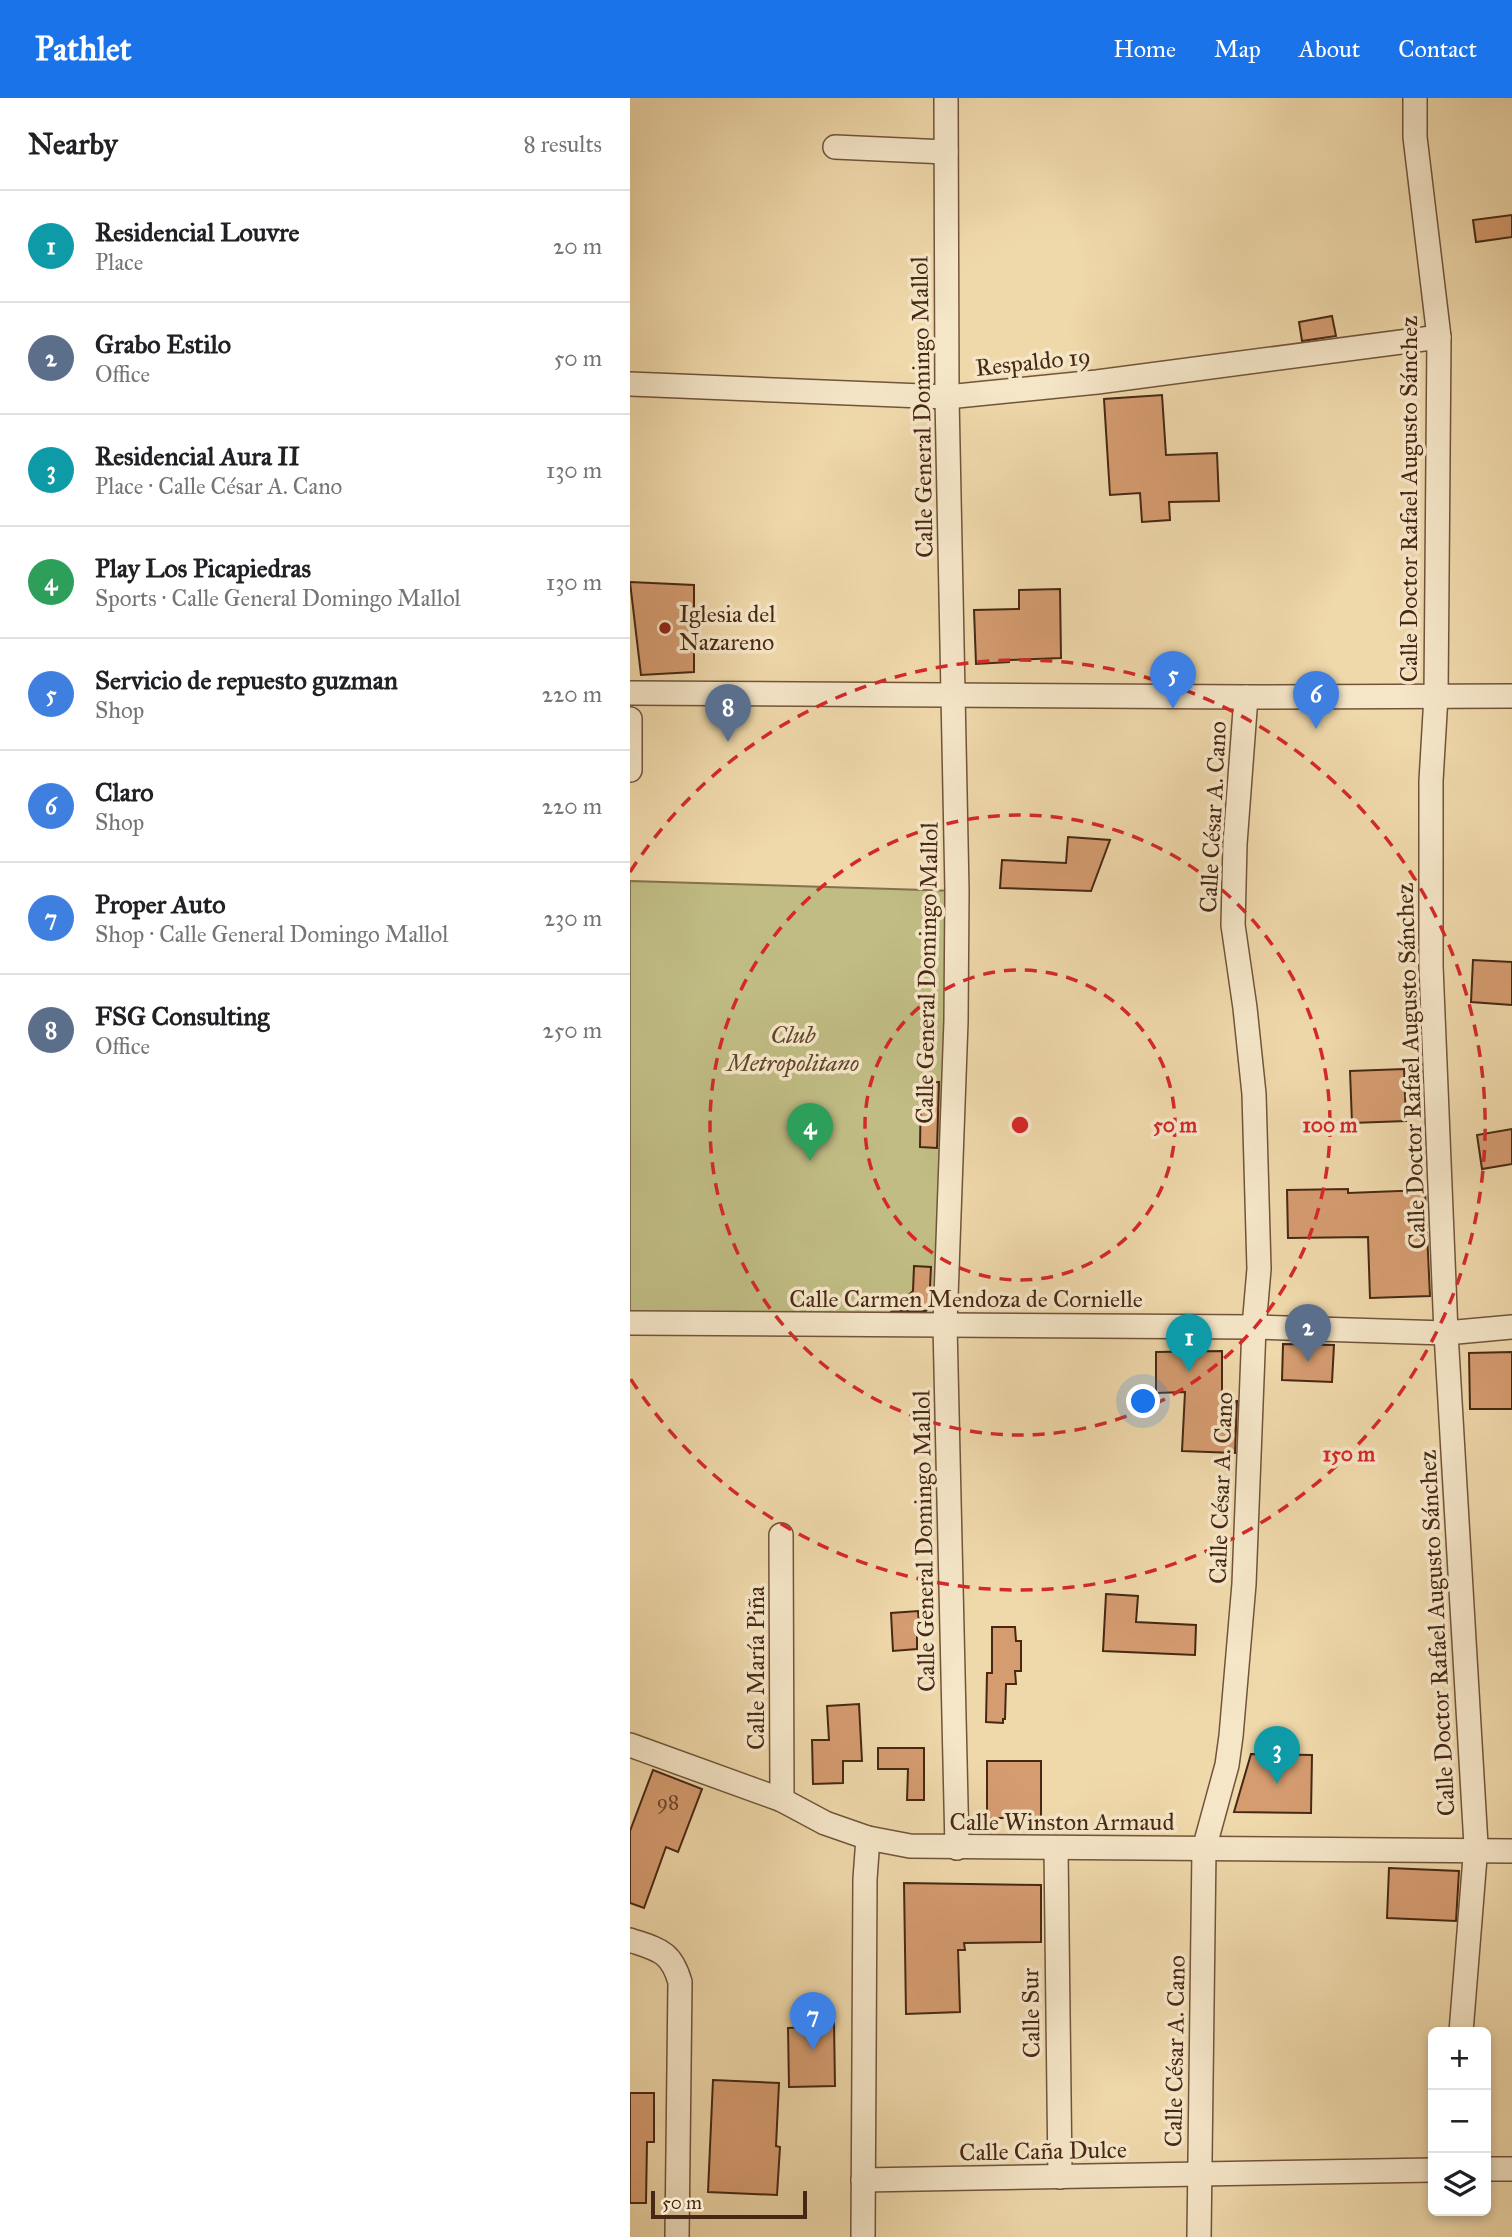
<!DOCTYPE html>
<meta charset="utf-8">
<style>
:root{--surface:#fff;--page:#f6f6f6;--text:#202124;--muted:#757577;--line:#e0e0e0;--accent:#1a73e8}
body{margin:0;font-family:"IM FELL Great Primer",serif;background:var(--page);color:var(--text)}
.controls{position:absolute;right:21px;bottom:21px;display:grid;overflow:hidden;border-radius:10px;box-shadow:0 4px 10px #0003}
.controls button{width:63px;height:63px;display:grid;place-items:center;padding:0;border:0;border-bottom:2px solid var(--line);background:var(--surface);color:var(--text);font:35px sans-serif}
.scale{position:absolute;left:21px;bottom:18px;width:156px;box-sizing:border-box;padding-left:7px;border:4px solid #472814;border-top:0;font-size:19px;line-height:24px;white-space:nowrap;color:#472814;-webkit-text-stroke:5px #f5e6c8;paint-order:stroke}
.you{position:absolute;left:514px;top:1304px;width:24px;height:24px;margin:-18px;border:5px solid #fff;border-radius:50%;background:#1a73e8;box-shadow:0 0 0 10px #1a73e833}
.badge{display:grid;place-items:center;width:46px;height:46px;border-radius:50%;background:var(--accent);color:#fff;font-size:23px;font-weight:700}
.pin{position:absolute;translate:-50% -58px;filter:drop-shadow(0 2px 4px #0008)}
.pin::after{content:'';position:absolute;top:37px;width:24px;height:21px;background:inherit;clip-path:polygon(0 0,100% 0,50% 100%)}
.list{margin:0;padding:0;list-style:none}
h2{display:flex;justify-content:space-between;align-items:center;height:91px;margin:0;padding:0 28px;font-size:30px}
h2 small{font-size:23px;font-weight:400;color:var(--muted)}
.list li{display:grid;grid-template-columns:46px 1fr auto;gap:21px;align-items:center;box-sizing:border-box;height:112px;padding:0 28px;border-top:2px solid var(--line)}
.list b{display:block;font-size:26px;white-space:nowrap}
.list p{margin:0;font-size:23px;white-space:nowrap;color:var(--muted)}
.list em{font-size:23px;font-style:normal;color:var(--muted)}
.icon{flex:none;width:38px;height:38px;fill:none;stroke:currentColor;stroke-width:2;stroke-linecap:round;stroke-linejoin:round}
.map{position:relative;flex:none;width:882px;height:2139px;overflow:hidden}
header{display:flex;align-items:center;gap:42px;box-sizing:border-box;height:98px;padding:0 35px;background:var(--accent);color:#fff}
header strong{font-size:33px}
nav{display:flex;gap:38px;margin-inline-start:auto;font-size:24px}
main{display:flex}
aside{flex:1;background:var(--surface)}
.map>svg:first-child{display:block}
.green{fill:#c0bc84;stroke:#84724c;stroke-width:2}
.building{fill:#d59c70;stroke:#472814;stroke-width:2}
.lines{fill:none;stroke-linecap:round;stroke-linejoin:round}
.minor-casing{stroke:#71543a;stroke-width:26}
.minor{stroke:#f5e6c8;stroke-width:23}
.ring{fill:none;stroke:#d62828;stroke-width:3.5;stroke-dasharray:12 9}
.poi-dot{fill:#8f2418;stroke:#f5e6c8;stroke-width:2.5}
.labels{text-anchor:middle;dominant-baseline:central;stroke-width:7;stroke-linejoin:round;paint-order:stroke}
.number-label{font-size:21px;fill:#6a452b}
.street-label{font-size:24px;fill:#472814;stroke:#f5e6c8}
.poi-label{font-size:24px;fill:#472814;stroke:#f5e6c8;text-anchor:start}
.park-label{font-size:24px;font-style:italic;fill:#5f462a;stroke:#f5e6c8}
.centre{fill:#d62828;stroke:#f5e6c8;stroke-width:3.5}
.ring-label{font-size:21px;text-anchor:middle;font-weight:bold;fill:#d62828;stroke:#f5e6c8;stroke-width:7;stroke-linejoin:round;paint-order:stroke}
</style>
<header>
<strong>Pathlet</strong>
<nav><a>Home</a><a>Map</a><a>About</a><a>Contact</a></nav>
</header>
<main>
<aside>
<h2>Nearby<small>8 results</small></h2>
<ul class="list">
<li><span class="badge" style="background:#0f9aa8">1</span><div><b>Residencial Louvre</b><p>Place</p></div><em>20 m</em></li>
<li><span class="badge" style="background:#5c6f8a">2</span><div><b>Grabo Estilo</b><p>Office</p></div><em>50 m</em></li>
<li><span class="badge" style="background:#0f9aa8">3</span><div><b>Residencial Aura II</b><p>Place · Calle César A. Cano</p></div><em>130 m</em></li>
<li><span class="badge" style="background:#2e9e5b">4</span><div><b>Play Los Picapiedras</b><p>Sports · Calle General Domingo Mallol</p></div><em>130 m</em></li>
<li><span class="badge" style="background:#3f7fe0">5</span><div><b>Servicio de repuesto guzman</b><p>Shop</p></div><em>220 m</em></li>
<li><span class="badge" style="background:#3f7fe0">6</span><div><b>Claro</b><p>Shop</p></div><em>220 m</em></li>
<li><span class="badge" style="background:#3f7fe0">7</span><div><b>Proper Auto</b><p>Shop · Calle General Domingo Mallol</p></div><em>230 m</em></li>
<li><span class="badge" style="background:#5c6f8a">8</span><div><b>FSG Consulting</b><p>Office</p></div><em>250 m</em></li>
</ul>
</aside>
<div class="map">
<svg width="882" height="2139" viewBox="0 0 882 2139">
<rect width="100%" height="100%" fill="#efd8aa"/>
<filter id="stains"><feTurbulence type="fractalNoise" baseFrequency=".00286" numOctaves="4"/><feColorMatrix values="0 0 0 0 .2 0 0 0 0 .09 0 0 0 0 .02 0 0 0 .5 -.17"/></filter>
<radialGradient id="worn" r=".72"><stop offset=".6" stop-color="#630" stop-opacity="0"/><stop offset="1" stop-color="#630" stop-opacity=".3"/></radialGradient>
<path class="green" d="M 0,783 L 327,793 L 315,1227 L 0,1225 Z"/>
<g class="building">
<path d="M 882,117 L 882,139 L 846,144 L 843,122 Z"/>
<path d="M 702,218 L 706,238 L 672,243 L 669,224 Z"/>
<path d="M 532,297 L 536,357 L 587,355 L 589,403 L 539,404 L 540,422 L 512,424 L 510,395 L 480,397 L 474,301 Z"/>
<path d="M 0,484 L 64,487 L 64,574 L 11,577 Z"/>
<path d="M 430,491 L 431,560 L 379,562 L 379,564 L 346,566 L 344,512 L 389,511 L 389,492 Z"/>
<path d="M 438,739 L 480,742 L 461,793 L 370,790 L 372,762 L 436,765 Z"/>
<path d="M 843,862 L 882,864 L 882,907 L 841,904 Z"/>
<path d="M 774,971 L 776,1023 L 722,1025 L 720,973 Z"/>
<path d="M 291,984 L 309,984 L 307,1050 L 290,1049 Z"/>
<path d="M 882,1031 L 882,1066 L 852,1071 L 847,1037 Z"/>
<path d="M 718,1091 L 718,1095 L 795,1092 L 800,1198 L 740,1200 L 738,1139 L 658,1140 L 657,1092 Z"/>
<path d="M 284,1168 L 301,1169 L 299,1209 L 296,1213 L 262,1213 L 283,1193 Z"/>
<path d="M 653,1246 L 704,1247 L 702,1284 L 652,1282 Z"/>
<path d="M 592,1253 L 592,1303 L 607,1303 L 605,1355 L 552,1353 L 555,1294 L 526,1295 L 526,1254 Z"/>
<path d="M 882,1254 L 882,1311 L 840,1311 L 839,1255 Z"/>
<path d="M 476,1496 L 508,1498 L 506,1524 L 566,1527 L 565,1557 L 473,1553 Z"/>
<path d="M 288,1513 L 290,1538 L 287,1538 L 287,1551 L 263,1553 L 261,1515 Z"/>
<path d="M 362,1529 L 385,1529 L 386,1543 L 391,1543 L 391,1573 L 385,1573 L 386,1586 L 376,1586 L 375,1621 L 373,1621 L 373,1625 L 356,1624 L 357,1575 L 362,1575 Z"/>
<path d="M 229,1606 L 232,1663 L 213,1663 L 213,1685 L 183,1686 L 182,1642 L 199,1642 L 197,1608 Z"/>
<path d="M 248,1650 L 294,1650 L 294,1702 L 277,1702 L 278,1671 L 248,1671 Z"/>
<path d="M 621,1656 L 682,1657 L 681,1715 L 604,1714 Z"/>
<rect x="357" y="1663" width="54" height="57"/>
<path d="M 23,1672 L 72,1691 L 48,1754 L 36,1749 L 14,1810 L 0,1805 L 0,1733 Z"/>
<path d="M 759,1770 L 829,1773 L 826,1823 L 757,1820 Z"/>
<path d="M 274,1785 L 411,1787 L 411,1844 L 334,1845 L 335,1852 L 328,1852 L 330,1914 L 276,1916 Z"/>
<path d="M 181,1915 L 199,1915 L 199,1925 L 204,1924 L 205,1988 L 159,1989 L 158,1930 L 181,1929 Z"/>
<path d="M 83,1982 L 149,1985 L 146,2048 L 150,2049 L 147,2097 L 78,2094 Z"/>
<path d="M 0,1995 L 24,1995 L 24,2044 L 17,2044 L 16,2105 L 0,2105 Z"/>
</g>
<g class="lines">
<defs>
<g id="minor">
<path d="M 316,0 L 317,299 L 327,793 L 326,923 L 315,1227 L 327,1750"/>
<path d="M 785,0 L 785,39 L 809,239 L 806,598 L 801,683 L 801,868 L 816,1235 L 846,1747 L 831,1934"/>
<path d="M 205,49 L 316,54"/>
<path d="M 0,286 L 317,299 L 467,284 L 809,239"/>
<path d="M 0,595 L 616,599 L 882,598"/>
<path d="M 0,621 L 0,672"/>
<path d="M 0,1225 L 624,1229 L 816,1235 L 882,1229"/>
<path d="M 151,1437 L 152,1702"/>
<path d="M 0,1647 L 152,1702 L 195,1725 L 238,1740 L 280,1748 L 882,1753"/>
<path d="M 426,1751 L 430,2079"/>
<path d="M 0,1842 C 29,1852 41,1853 50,1884 L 47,2139"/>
<path d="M 856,2071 L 882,2071"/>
<path d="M 233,2082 L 803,2072"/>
<path d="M 233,2139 L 235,1781 L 238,1740"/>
<path d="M 569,2139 L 574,1751 L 597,1667 L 601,1638 L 614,1486 L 624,1229 L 629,1171 L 624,996 L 615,910 L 603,827 L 605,746 L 616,599"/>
</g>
</defs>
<use href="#minor" class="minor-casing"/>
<use href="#minor" class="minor"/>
</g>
<g class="ring">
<circle cx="390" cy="1027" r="155"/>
<circle cx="390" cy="1027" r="310"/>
<path d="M0 774A465 465 0 1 1 0 1280"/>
</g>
<circle class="poi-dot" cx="35" cy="530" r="7"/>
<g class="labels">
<g class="number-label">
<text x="38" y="1704">98</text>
</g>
<g class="street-label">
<text transform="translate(403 264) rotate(-6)">Respaldo 19</text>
<text transform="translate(292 309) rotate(-91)">Calle General Domingo Mallol</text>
<text transform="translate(779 401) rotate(-90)">Calle Doctor Rafael Augusto Sánchez</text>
<text transform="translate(583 719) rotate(-87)">Calle César A. Cano</text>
<text transform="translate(297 875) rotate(-89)">Calle General Domingo Mallol</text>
<text transform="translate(781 968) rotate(-92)">Calle Doctor Rafael Augusto Sánchez</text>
<text x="336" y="1201">Calle Carmen Mendoza de Cornielle</text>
<text transform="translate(591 1390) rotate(-88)">Calle César A. Cano</text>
<text transform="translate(294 1443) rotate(-91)">Calle General Domingo Mallol</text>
<text transform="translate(807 1535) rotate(-93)">Calle Doctor Rafael Augusto Sánchez</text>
<text transform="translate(126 1570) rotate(-90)">Calle María Piña</text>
<text x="432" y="1724">Calle Winston Armaud</text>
<text transform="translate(401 1915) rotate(-91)">Calle Sur</text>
<text transform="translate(545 1953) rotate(-89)">Calle César A. Cano</text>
<text transform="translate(413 2053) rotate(-1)">Calle Caña Dulce</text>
</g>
<g class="poi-label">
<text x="49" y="516">Iglesia del<tspan x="49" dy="28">Nazareno</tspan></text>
</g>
<g class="park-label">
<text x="163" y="937">Club<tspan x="163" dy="28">Metropolitano</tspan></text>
</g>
</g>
<circle cx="390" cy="1027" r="10" class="centre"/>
<g class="ring-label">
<text x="545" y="1034">50 m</text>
<text x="700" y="1034">100 m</text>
<text x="719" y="1363">150 m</text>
</g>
<rect width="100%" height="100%" filter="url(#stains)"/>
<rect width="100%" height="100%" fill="url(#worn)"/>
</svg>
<div class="controls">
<button>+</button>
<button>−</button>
<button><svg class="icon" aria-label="layers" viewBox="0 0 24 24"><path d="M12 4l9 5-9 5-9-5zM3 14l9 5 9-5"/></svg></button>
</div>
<div class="scale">50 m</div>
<div class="you"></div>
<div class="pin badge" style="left:559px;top:1274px;background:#0f9aa8">1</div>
<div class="pin badge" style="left:678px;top:1264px;background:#5c6f8a">2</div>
<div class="pin badge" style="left:647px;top:1686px;background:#0f9aa8">3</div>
<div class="pin badge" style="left:180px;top:1063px;background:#2e9e5b">4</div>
<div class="pin badge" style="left:543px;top:611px;background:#3f7fe0">5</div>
<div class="pin badge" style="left:686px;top:631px;background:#3f7fe0">6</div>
<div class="pin badge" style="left:183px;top:1952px;background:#3f7fe0">7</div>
<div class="pin badge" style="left:98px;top:644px;background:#5c6f8a">8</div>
</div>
</main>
